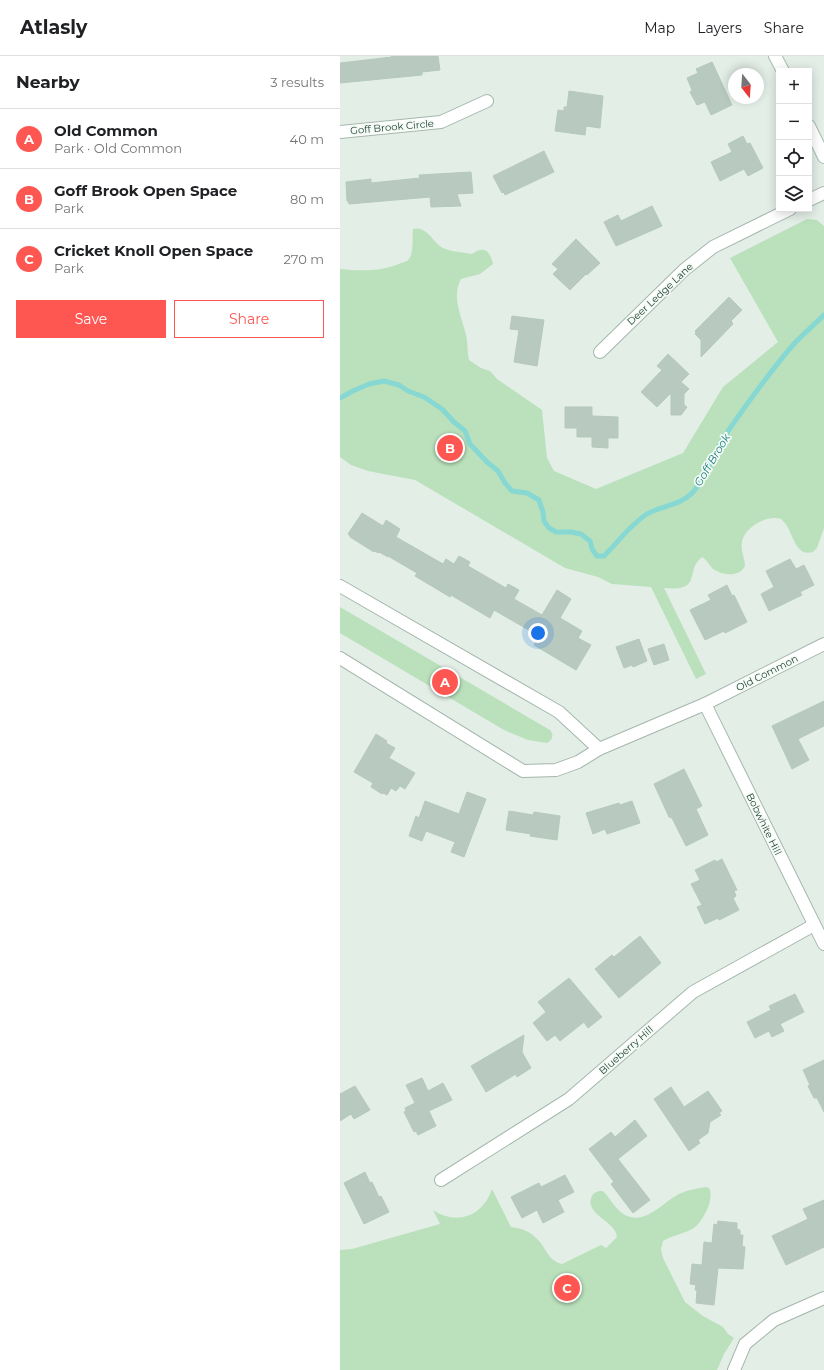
<!DOCTYPE html>
<meta charset="utf-8">
<style>
:root{--surface:#fff;--page:#f2f2f2;--text:#202124;--muted:#757577;--line:#e0e0e0;--accent:#fe5752}
body{margin:0;font-family:Montserrat,sans-serif;background:var(--page);color:var(--text)}
.controls{position:absolute;right:12px;top:12px;display:grid;overflow:hidden;border-radius:0px;box-shadow:0 2px 10px #0003}
.controls button{width:36px;height:36px;display:grid;place-items:center;padding:0;border:0;border-bottom:1px solid var(--line);background:var(--surface);color:var(--text);font:20px sans-serif}
.compass{position:absolute;left:388px;top:12px;width:36px;height:36px;border-radius:50%;background:var(--surface);box-shadow:0 2px 10px #0003;rotate:163deg}
.you{position:absolute;left:198px;top:577px;width:14px;height:14px;margin:-10px;border:3px solid #fff;border-radius:50%;background:#1a73e8;box-shadow:0 0 0 6px #1a73e833}
.badge{display:grid;place-items:center;width:26px;height:26px;border-radius:50%;background:var(--accent);color:#fff;font-size:13px;font-weight:700}
.pin{position:absolute;translate:-50% -50%;border:2px solid #fff;box-shadow:0 1px 4px #0006}
.list{margin:0;padding:0;list-style:none}
h2{display:flex;justify-content:space-between;align-items:center;height:52px;margin:0;padding:0 16px;font-size:17px}
h2 small{font-size:13px;font-weight:400;color:var(--muted)}
.list li{display:grid;grid-template-columns:26px 1fr auto;gap:12px;align-items:center;box-sizing:border-box;height:60px;padding:0 16px;border-top:1px solid var(--line)}
.list b{display:block;font-size:15px;white-space:nowrap}
.list p{margin:0;font-size:13px;white-space:nowrap;color:var(--muted)}
.list em{font-size:13px;font-style:normal;color:var(--muted)}
.actions{display:flex;gap:8px;padding:12px 16px}
.actions a{flex:1;padding:9px 0;border:1px solid var(--accent);border-radius:0px;text-align:center;font-size:14px;color:var(--accent)}
.actions .main{background:var(--accent);color:#fff}
.icon{flex:none;width:22px;height:22px;fill:none;stroke:currentColor;stroke-width:2;stroke-linecap:round;stroke-linejoin:round}
.map{position:relative;flex:none;width:484px;height:1314px;overflow:hidden}
header{display:flex;align-items:center;gap:24px;box-sizing:border-box;height:56px;padding:0 20px;background:var(--surface);border-bottom:1px solid var(--line)}
header strong{font-size:19px}
nav{display:flex;gap:22px;margin-inline-start:auto;font-size:14px}
main{display:flex}
aside{flex:1;background:var(--surface)}
.map>svg:first-child{display:block}
.green{fill:#bae1bc}
.lines{fill:none;stroke-linecap:round;stroke-linejoin:round}
.stream{stroke:#87d8d3;stroke-width:5}
.building{fill:#b8c9bf;stroke:#b5c9bc}
.minor-casing{stroke:#a5b7ad;stroke-width:14}
.secondary-casing{stroke:#a3beaf;stroke-width:14}
.minor{stroke:#fff;stroke-width:12}
.secondary{stroke:#fff;stroke-width:12}
.labels{text-anchor:middle;dominant-baseline:central;stroke-width:3.5;stroke-linejoin:round;paint-order:stroke}
.street-label{font-size:10px;fill:#214232;stroke:#f4faf6}
.water-label{font-size:11px;font-style:italic;fill:#157d79;stroke:#f4faf6}
</style>
<header>
<strong>Atlasly</strong>
<nav><a>Map</a><a>Layers</a><a>Share</a></nav>
</header>
<main>
<aside>
<h2>Nearby<small>3 results</small></h2>
<ul class="list">
<li><span class="badge">A</span><div><b>Old Common</b><p>Park · Old Common</p></div><em>40 m</em></li>
<li><span class="badge">B</span><div><b>Goff Brook Open Space</b><p>Park</p></div><em>80 m</em></li>
<li><span class="badge">C</span><div><b>Cricket Knoll Open Space</b><p>Park</p></div><em>270 m</em></li>
</ul>
<div class="actions"><a class="main">Save</a><a>Share</a></div>
</aside>
<div class="map">
<svg width="484" height="1314" viewBox="0 0 484 1314">
<rect width="100%" height="100%" fill="#e3eee7"/>
<g class="green">
<path d="M 467,163 L 477,164 L 484,170 L 484,472 L 477,492 L 473,496 C 453,502 454,473 441,463 C 428,458 404,471 402,486 C 400,494 405,502 405,510 C 399,522 382,519 373,513 C 369,509 367,504 362,501 C 347,513 358,528 340,532 C 335,533 329,532 324,532 L 366,618 L 356,623 L 311,531 L 272,528 L 258,521 L 225,512 L 75,424 L 28,415 L 11,409 L 0,401 L 0,213 C 21,215 41,216 61,207 C 64,206 67,206 69,203 C 74,197 72,181 73,173 C 87,169 93,187 103,192 C 112,196 122,196 131,198 C 135,197 137,194 140,194 C 148,192 152,202 153,208 L 140,218 L 121,223 C 111,241 122,261 126,279 C 128,287 127,296 129,304 L 141,312 L 150,315 L 157,323 L 202,354 L 207,402 L 214,415 L 256,433 L 343,397 L 383,331 L 438,286 L 390,202 Z"/>
<path d="M 0,551 L 210,674 C 214,679 213,684 207,687 L 188,684 L 164,674 L 0,577 Z"/>
<path d="M 366,1131 L 369,1132 C 375,1143 362,1168 352,1173 C 343,1178 333,1179 323,1185 L 321,1193 L 323,1202 L 345,1246 L 363,1260 L 383,1271 L 388,1278 L 394,1282 L 384,1298 L 377,1314 L 0,1314 L 0,1194 L 12,1193 L 100,1168 L 93,1154 C 117,1170 143,1160 152,1133 L 171,1171 C 180,1172 190,1175 196,1182 C 207,1192 207,1204 222,1208 L 261,1189 L 266,1192 L 277,1181 C 276,1165 243,1158 252,1140 C 255,1135 259,1135 263,1135 C 270,1142 277,1156 287,1160 C 307,1168 323,1146 339,1138 C 348,1134 358,1132 366,1131 Z"/>
</g>
<g class="lines">
<path class="stream" d="M 0,342 L 13,335 L 29,328 L 44,325 L 59,329 L 68,335 L 84,341 L 102,353 L 114,366 L 125,375 L 130,388 L 147,406 L 158,415 L 165,427 L 172,435 L 187,437 L 199,444 L 203,456 L 204,465 L 209,472 L 216,476 L 231,476 L 241,478 L 250,485 L 252,493 L 257,500 L 264,500 C 278,486 290,469 307,458 C 321,450 340,449 351,438 C 364,426 374,397 384,381 C 406,349 428,318 453,289 C 463,278 474,269 484,259"/>
</g>
<g class="building">
<path d="M 51,0 L 98,0 L 100,14 L 82,16 L 82,19 L 0,27 L 0,7 L 52,1 Z"/>
<path d="M 372,6 L 392,49 L 371,59 L 365,46 L 357,49 L 350,36 L 352,34 L 347,22 L 358,17 L 356,13 Z"/>
<path d="M 229,35 L 263,40 L 260,72 L 246,70 L 245,79 L 215,75 L 218,54 L 224,55 L 224,51 L 227,51 Z"/>
<path d="M 403,80 L 407,88 L 410,87 L 423,112 L 408,120 L 404,113 L 380,125 L 371,106 L 392,96 L 388,88 Z"/>
<path d="M 204,95 L 214,116 L 165,139 L 164,136 L 162,137 L 153,120 Z"/>
<path d="M 131,116 L 133,137 L 117,138 L 121,150 L 91,151 L 90,141 L 9,148 L 8,145 L 7,145 L 6,126 L 31,123 L 31,127 L 80,122 L 79,119 Z"/>
<path d="M 312,150 L 322,170 L 276,190 L 264,166 L 278,159 L 281,165 Z"/>
<path d="M 236,183 L 260,207 L 247,219 L 246,218 L 230,234 L 213,218 L 218,213 L 212,208 Z"/>
<path d="M 389,241 L 402,254 L 391,265 L 393,268 L 361,301 L 361,284 L 355,278 L 356,276 L 355,275 Z"/>
<path d="M 172,260 L 204,264 L 197,310 L 174,306 L 179,274 L 170,273 Z"/>
<path d="M 328,298 L 349,318 L 341,326 L 349,333 L 344,338 L 344,349 L 347,351 L 341,359 L 331,359 L 331,337 L 317,351 L 301,336 L 322,314 L 317,310 Z"/>
<path d="M 225,351 L 252,351 L 252,360 L 278,361 L 278,382 L 268,382 L 268,392 L 252,391 L 252,381 L 237,381 L 237,372 L 225,372 Z"/>
<path d="M 22,457 L 43,470 L 46,464 L 60,473 L 56,481 L 103,508 L 106,503 L 114,508 L 119,500 L 130,506 L 128,510 L 166,532 L 168,528 L 179,534 L 174,543 L 202,559 L 217,534 L 231,543 L 220,562 L 242,575 L 238,582 L 251,589 L 236,614 L 194,589 L 199,580 L 154,554 L 150,562 L 111,539 L 110,541 L 75,520 L 77,517 L 48,500 L 48,501 L 39,496 L 38,497 L 35,495 L 34,496 L 10,481 L 10,480 L 8,478 Z"/>
<path d="M 450,503 L 456,513 L 464,509 L 474,529 L 460,536 L 462,539 L 429,555 L 421,538 L 434,531 L 426,515 Z"/>
<path d="M 387,529 L 392,540 L 394,539 L 407,566 L 385,577 L 384,575 L 365,584 L 350,554 L 371,544 L 368,539 Z"/>
<path d="M 299,583 L 307,605 L 293,611 L 292,609 L 284,612 L 276,591 Z"/>
<path d="M 324,588 L 329,604 L 314,609 L 308,593 Z"/>
<path d="M 484,645 L 484,670 L 458,683 L 469,704 L 452,713 L 432,670 Z"/>
<path d="M 36,678 L 47,685 L 46,687 L 55,692 L 49,702 L 75,717 L 65,733 L 60,730 L 56,735 L 51,732 L 47,739 L 43,737 L 42,738 L 31,731 L 33,727 L 14,716 Z"/>
<path d="M 344,713 L 362,750 L 356,753 L 368,779 L 346,790 L 332,762 L 329,761 L 314,728 Z"/>
<path d="M 127,736 L 146,743 L 124,801 L 111,796 L 115,786 L 86,775 L 82,785 L 69,780 L 76,760 L 79,762 L 85,745 L 119,758 Z"/>
<path d="M 292,745 L 300,767 L 267,778 L 265,773 L 253,778 L 246,757 L 279,747 L 280,749 Z"/>
<path d="M 169,755 L 193,759 L 194,756 L 220,760 L 217,784 L 190,780 L 191,778 L 166,774 Z"/>
<path d="M 382,803 L 397,834 L 394,835 L 396,840 L 393,842 L 399,854 L 379,864 L 378,862 L 365,868 L 357,851 L 362,849 L 351,828 L 360,824 L 355,814 L 375,804 L 376,806 Z"/>
<path d="M 300,880 L 321,907 L 279,942 L 255,913 L 272,899 L 274,901 Z"/>
<path d="M 229,922 L 262,961 L 248,972 L 244,966 L 220,985 L 215,979 L 207,985 L 193,967 L 206,956 L 198,946 Z"/>
<path d="M 455,938 L 464,956 L 440,968 L 444,975 L 432,981 L 429,975 L 415,982 L 407,966 L 431,954 L 429,950 Z"/>
<path d="M 184,979 L 182,996 L 191,1012 L 177,1021 L 176,1018 L 146,1036 L 131,1010 Z"/>
<path d="M 484,1004 L 484,1056 L 477,1042 L 474,1042 L 468,1030 L 470,1029 L 463,1014 Z"/>
<path d="M 82,1022 L 88,1035 L 103,1027 L 112,1044 L 89,1055 L 96,1070 L 78,1079 L 76,1075 L 74,1076 L 64,1056 L 66,1055 L 65,1052 L 75,1047 L 66,1029 Z"/>
<path d="M 15,1030 L 30,1054 L 14,1063 L 11,1058 L 0,1065 L 0,1038 Z"/>
<path d="M 331,1031 L 344,1051 L 368,1035 L 382,1055 L 379,1057 L 381,1059 L 370,1066 L 368,1077 L 358,1084 L 360,1087 L 349,1095 L 314,1043 Z"/>
<path d="M 295,1064 L 307,1080 L 278,1103 L 310,1144 L 293,1157 L 271,1128 L 274,1126 L 249,1093 L 271,1076 L 275,1081 Z"/>
<path d="M 25,1116 L 30,1127 L 32,1126 L 39,1141 L 41,1140 L 49,1156 L 24,1168 L 4,1127 Z"/>
<path d="M 225,1119 L 234,1136 L 218,1144 L 224,1156 L 203,1167 L 197,1154 L 182,1162 L 171,1141 L 199,1127 L 201,1131 Z"/>
<path d="M 484,1144 L 484,1191 L 446,1209 L 432,1180 L 468,1163 L 463,1153 Z"/>
<path d="M 378,1165 L 397,1167 L 397,1173 L 400,1174 L 400,1179 L 403,1179 L 402,1190 L 405,1191 L 403,1213 L 378,1212 L 374,1249 L 356,1247 L 357,1234 L 355,1234 L 356,1229 L 350,1228 L 352,1208 L 362,1209 L 364,1186 L 372,1187 L 374,1168 L 377,1169 Z"/>
</g>
<g class="lines">
<defs>
<g id="minor">
<path d="M 0,76 L 101,66 L 147,45"/>
<path d="M 469,144 L 484,137"/>
<path d="M 260,296 L 344,214 L 373,191 L 450,153"/>
<path d="M 0,530 L 219,656 L 259,693"/>
<path d="M 0,602 L 183,715 L 216,714 L 238,706 L 259,693 L 365,648 L 484,588"/>
<path d="M 365,648 L 484,888"/>
<path d="M 101,1124 L 229,1043 L 353,936 L 474,869"/>
<path d="M 394,1314 L 405,1288 L 434,1264 L 484,1242"/>
</g>
<g id="secondary">
<path d="M 435,0 L 443,15"/>
<path d="M 469,70 L 484,101"/>
</g>
</defs>
<use href="#minor" class="minor-casing"/>
<use href="#secondary" class="secondary-casing"/>
<use href="#minor" class="minor"/>
<use href="#secondary" class="secondary"/>
</g>
<g class="labels">
<g class="street-label">
<text transform="translate(52 71) rotate(-5)">Goff Brook Circle</text>
<text transform="translate(320 238) rotate(-43)">Deer Ledge Lane</text>
<text transform="translate(427 617) rotate(-27)">Old Common</text>
<text transform="translate(424 768) rotate(64)">Bobwhite Hill</text>
<text transform="translate(286 994) rotate(-41)">Blueberry Hill</text>
</g>
<g class="water-label">
<text transform="translate(372 404) rotate(-59)">Goff Brook</text>
</g>
</g>
</svg>
<div class="controls">
<button>+</button>
<button>−</button>
<button><svg class="icon" aria-label="locate" viewBox="0 0 24 24"><circle cx="12" cy="12" r="6"/><path d="M12 2v4M12 18v4M2 12h4M18 12h4"/></svg></button>
<button><svg class="icon" aria-label="layers" viewBox="0 0 24 24"><path d="M12 4l9 5-9 5-9-5zM3 14l9 5 9-5"/></svg></button>
</div>
<svg class="compass" viewBox="-18 -18 36 36"><path d="M0-13l5 13h-10z" fill="#e53935"/><path d="M0 13l5-13h-10z" fill="#757577"/></svg>
<div class="you"></div>
<div class="pin badge" style="left:105px;top:626px">A</div>
<div class="pin badge" style="left:110px;top:392px">B</div>
<div class="pin badge" style="left:227px;top:1232px">C</div>
</div>
</main>
